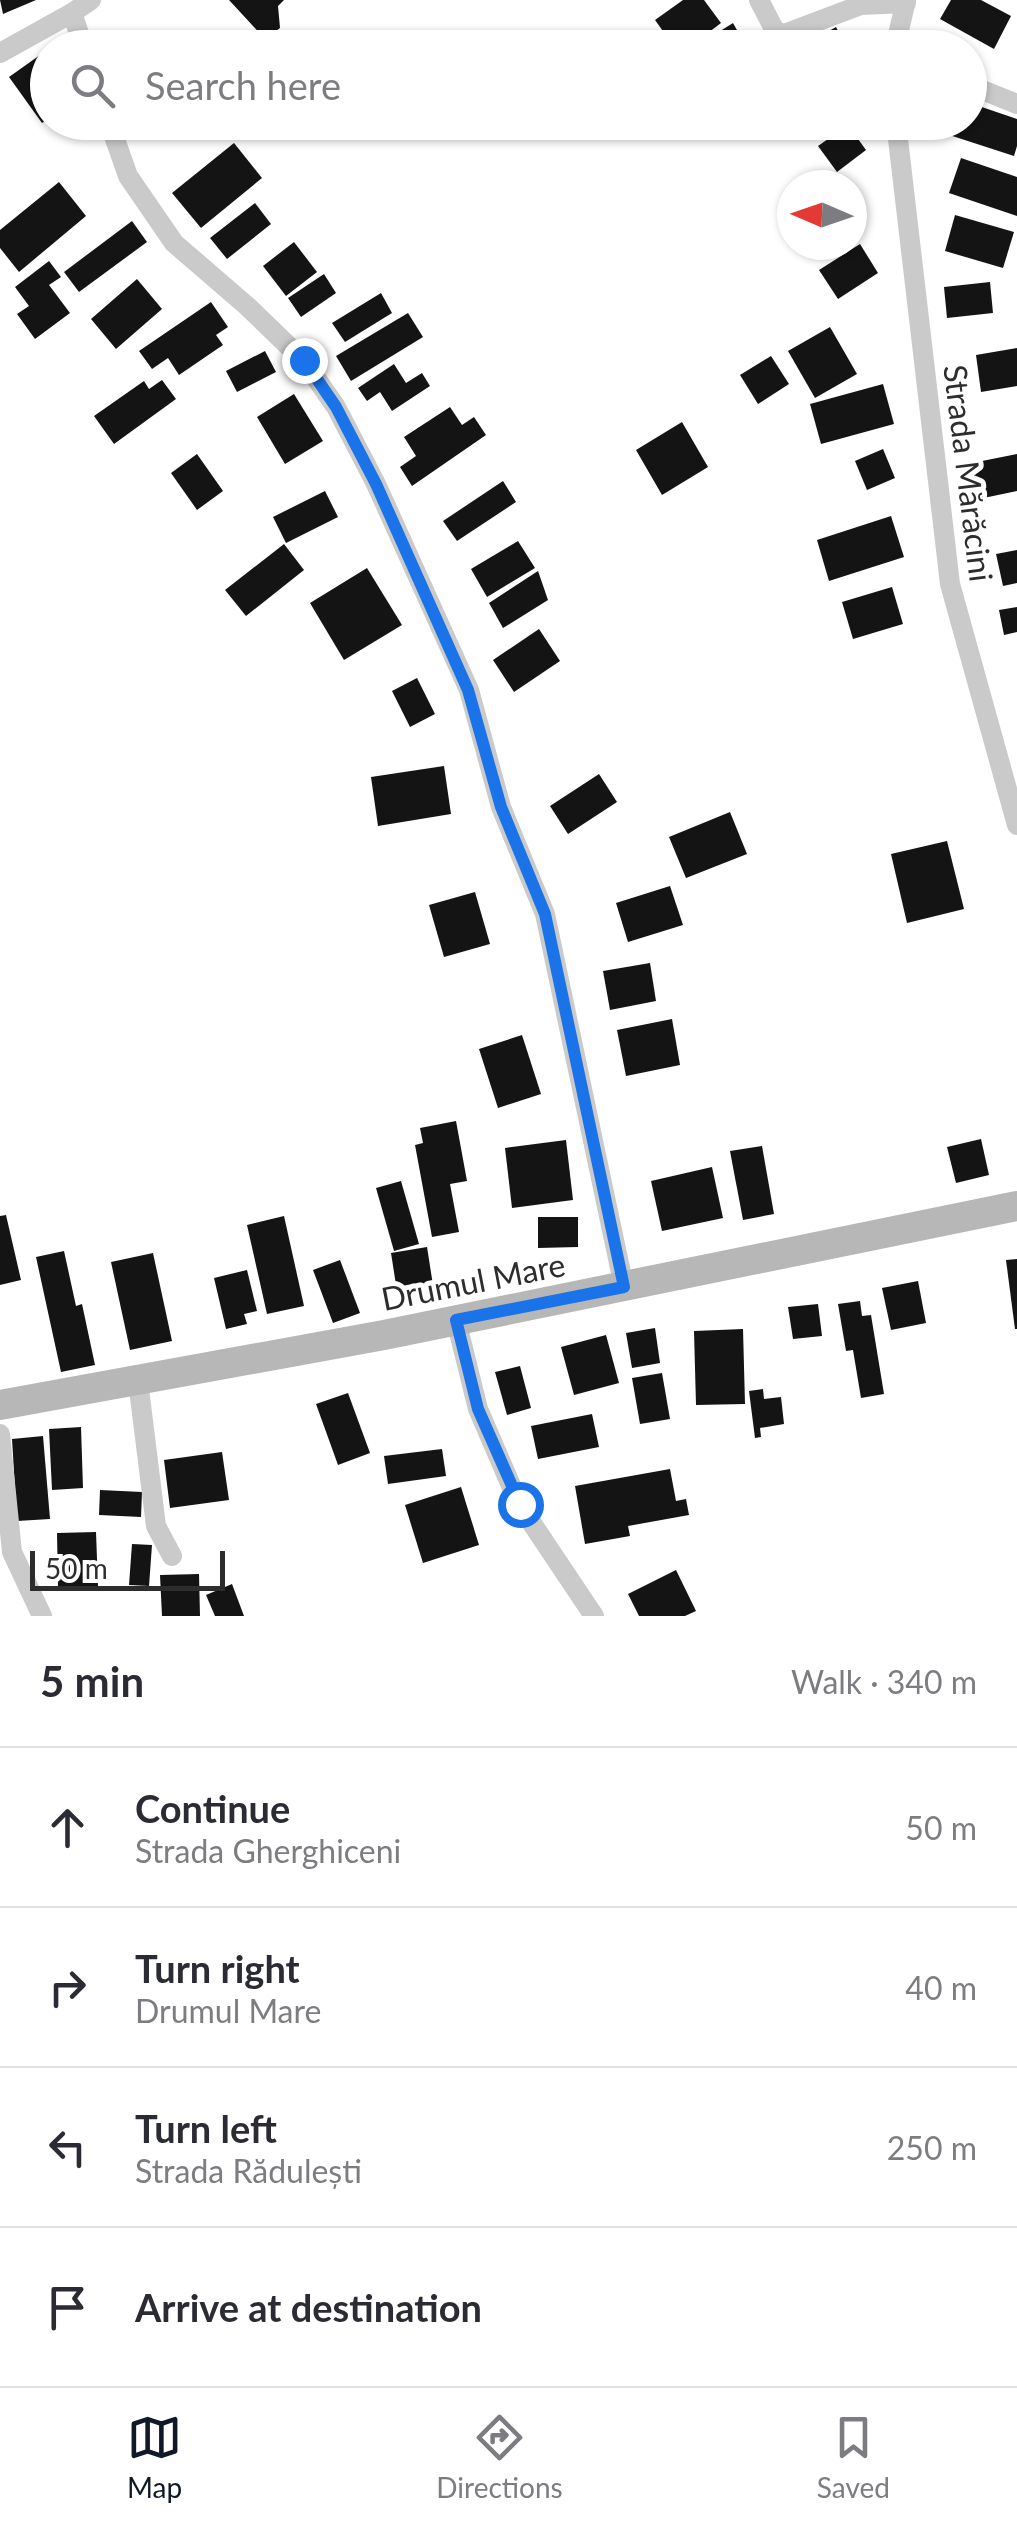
<!DOCTYPE html>
<meta charset="utf-8">
<style>
:root{--surface:#fff;--page:#f2f2f3;--text:#2b2b33;--muted:#7c7c81;--line:#e1e1e2;--accent:#111827}
body{margin:0;font-family:Lato,sans-serif;background:var(--page);color:var(--text)}
.compass{position:absolute;left:777px;top:170px;width:90px;height:90px;border-radius:50%;background:var(--surface);box-shadow:0 2px 8px #0004;rotate:272deg}
.scale{position:absolute;left:30px;bottom:25px;width:195px;box-sizing:border-box;padding-left:10px;border:5px solid #2d2d2d;border-top:0;font-size:28px;line-height:35px;white-space:nowrap;color:#2d2d2d;-webkit-text-stroke:8px #fff;paint-order:stroke}
.stop{position:absolute;width:30px;height:30px;margin:-22px;border:8px solid #1a73e8;border-radius:50%;background:#fff}
.stop.end{background:#1a73e8;border-color:#fff;box-shadow:0 2px 10px #0008}
.list{margin:0;padding:0;list-style:none}
h2{display:flex;justify-content:space-between;align-items:center;height:130px;margin:0;padding:0 40px;font-size:42px}
h2 small{font-size:32px;font-weight:400;color:var(--muted)}
.list li{display:grid;grid-template-columns:65px 1fr auto;gap:30px;align-items:center;box-sizing:border-box;height:160px;padding:0 40px;border-top:2px solid var(--line)}
.list b{display:block;font-size:38px;white-space:nowrap}
.list p{margin:0;font-size:32px;white-space:nowrap;color:var(--muted)}
.list em{font-size:32px;font-style:normal;color:var(--muted)}
.icon{flex:none;width:55px;height:55px;fill:none;stroke:currentColor;stroke-width:2;stroke-linecap:round;stroke-linejoin:round}
.map{position:relative;flex:none;width:1017px;height:1616px;overflow:hidden}
.search{position:absolute;background:var(--surface);box-shadow:0 2px 8px #0004;left:30px;right:30px;top:30px;height:110px;display:flex;align-items:center;gap:25px;box-sizing:border-box;padding:0 35px;border-radius:55px;color:var(--muted);font-size:38px}
.sheet{height:770px;background:var(--surface)}
nav{display:flex;justify-content:space-around;align-items:center;box-sizing:border-box;height:140px;border-top:2px solid var(--line);background:var(--surface);font-size:28px;color:var(--muted)}
nav a{display:grid;justify-items:center;gap:5px}
nav .on{color:var(--accent)}
.map>svg:first-child{display:block}
.building{fill:#141414}
.lines{fill:none;stroke-linecap:round;stroke-linejoin:round}
.street{stroke:#cacaca;stroke-width:20}
.secondary{stroke:#b7b7b7;stroke-width:30}
.route{stroke:#1a73e8;stroke-width:12}
.labels{text-anchor:middle;dominant-baseline:central;stroke-width:10;stroke-linejoin:round;paint-order:stroke}
.street-label{font-size:32px;fill:#2d2d2d;stroke:#fff}
</style>
<div class="map">
<svg width="1017" height="1616" viewBox="0 0 1017 1616">
<rect width="100%" height="100%" fill="#fff"/>
<g class="building">
<path d="M 0,0 L 36,0 L 3,14 Z"/>
<path d="M 229,0 L 284,0 L 278,6 L 280,28 L 265,39 Z"/>
<path d="M 683,0 L 704,0 L 721,23 L 688,48 L 675,48 L 655,20 Z"/>
<path d="M 951,0 L 981,0 L 1011,16 L 994,49 L 940,19 Z"/>
<path d="M 733,23 L 747,48 L 699,48 L 698,45 Z"/>
<path d="M 836,27 L 847,48 L 799,48 Z"/>
<path d="M 40,55 L 48,66 L 48,119 L 42,123 L 9,77 Z"/>
<path d="M 970,103 L 1017,119 L 1017,146 L 1014,156 L 937,131 L 940,122 L 970,122 Z"/>
<path d="M 848,125 L 866,150 L 837,172 L 818,146 Z"/>
<path d="M 234,143 L 262,178 L 201,228 L 172,193 Z"/>
<path d="M 961,158 L 1017,177 L 1017,216 L 949,193 Z"/>
<path d="M 59,182 L 86,216 L 19,272 L 0,248 L 0,230 Z"/>
<path d="M 255,203 L 271,224 L 227,259 L 210,238 Z"/>
<path d="M 955,215 L 1014,232 L 1003,268 L 945,251 Z"/>
<path d="M 132,221 L 147,242 L 79,292 L 64,272 Z"/>
<path d="M 294,242 L 317,272 L 286,296 L 263,266 Z"/>
<path d="M 860,244 L 878,273 L 838,299 L 819,270 Z"/>
<path d="M 49,261 L 61,277 L 49,285 L 70,313 L 35,339 L 17,314 L 29,306 L 15,287 Z"/>
<path d="M 324,274 L 336,293 L 301,317 L 288,298 Z"/>
<path d="M 137,279 L 162,309 L 116,349 L 91,319 Z"/>
<path d="M 990,282 L 993,313 L 947,318 L 944,287 Z"/>
<path d="M 381,293 L 392,313 L 345,342 L 332,323 Z"/>
<path d="M 211,302 L 228,327 L 216,335 L 223,345 L 179,375 L 168,358 L 152,369 L 139,351 Z"/>
<path d="M 408,313 L 423,337 L 351,381 L 336,356 Z"/>
<path d="M 830,327 L 857,374 L 815,398 L 788,351 Z"/>
<path d="M 1017,348 L 1017,386 L 981,392 L 976,355 Z"/>
<path d="M 265,351 L 276,372 L 237,392 L 226,371 Z"/>
<path d="M 771,356 L 789,384 L 758,404 L 740,375 Z"/>
<path d="M 394,364 L 406,383 L 422,373 L 430,386 L 392,411 L 380,392 L 367,401 L 358,388 Z"/>
<path d="M 162,380 L 176,399 L 114,444 L 94,416 L 144,381 L 149,389 Z"/>
<path d="M 883,384 L 894,424 L 821,444 L 810,404 Z"/>
<path d="M 294,394 L 323,441 L 285,464 L 257,417 Z"/>
<path d="M 450,407 L 462,425 L 474,417 L 486,435 L 412,486 L 400,467 L 416,456 L 404,437 Z"/>
<path d="M 682,422 L 708,467 L 662,495 L 636,450 Z"/>
<path d="M 883,449 L 895,478 L 867,490 L 855,461 Z"/>
<path d="M 197,454 L 223,491 L 197,510 L 171,473 Z"/>
<path d="M 1017,454 L 1017,491 L 974,500 L 967,464 Z"/>
<path d="M 503,481 L 516,502 L 457,541 L 443,521 Z"/>
<path d="M 325,491 L 338,517 L 286,543 L 273,517 Z"/>
<path d="M 891,516 L 904,557 L 829,581 L 817,540 Z"/>
<path d="M 518,541 L 535,568 L 487,597 L 471,569 Z"/>
<path d="M 284,544 L 304,570 L 246,616 L 225,590 Z"/>
<path d="M 1017,550 L 1017,583 L 1003,586 L 996,554 Z"/>
<path d="M 367,568 L 402,625 L 344,660 L 310,603 Z"/>
<path d="M 538,571 L 548,600 L 503,628 L 489,603 Z"/>
<path d="M 892,587 L 903,624 L 853,639 L 842,602 Z"/>
<path d="M 1017,607 L 1017,632 L 1004,635 L 999,610 Z"/>
<path d="M 539,629 L 560,661 L 514,692 L 493,660 Z"/>
<path d="M 417,678 L 435,714 L 410,727 L 392,691 Z"/>
<path d="M 444,766 L 451,814 L 378,826 L 371,777 Z"/>
<path d="M 599,774 L 617,802 L 568,834 L 550,806 Z"/>
<path d="M 730,812 L 747,854 L 686,878 L 669,837 Z"/>
<path d="M 947,841 L 964,909 L 907,923 L 891,854 Z"/>
<path d="M 670,886 L 683,925 L 628,942 L 616,903 Z"/>
<path d="M 475,892 L 490,944 L 444,957 L 429,905 Z"/>
<path d="M 650,963 L 656,1001 L 610,1010 L 603,971 Z"/>
<path d="M 672,1019 L 680,1065 L 626,1076 L 617,1030 Z"/>
<path d="M 522,1035 L 541,1094 L 498,1108 L 479,1049 Z"/>
<path d="M 456,1121 L 467,1181 L 450,1184 L 459,1232 L 432,1237 L 415,1145 L 423,1143 L 420,1128 Z"/>
<path d="M 981,1139 L 989,1175 L 956,1183 L 947,1147 Z"/>
<path d="M 566,1140 L 573,1200 L 512,1208 L 505,1148 Z"/>
<path d="M 762,1146 L 774,1214 L 743,1220 L 730,1151 Z"/>
<path d="M 712,1167 L 723,1218 L 662,1231 L 651,1181 Z"/>
<path d="M 401,1181 L 419,1244 L 394,1251 L 376,1188 Z"/>
<path d="M 6,1215 L 21,1280 L 0,1285 L 0,1216 Z"/>
<path d="M 284,1216 L 304,1306 L 267,1314 L 247,1225 Z"/>
<path d="M 538,1217 L 578,1217 L 578,1247 L 538,1248 Z"/>
<path d="M 427,1247 L 435,1298 L 399,1304 L 391,1253 Z"/>
<path d="M 64,1251 L 76,1306 L 82,1304 L 95,1365 L 61,1372 L 36,1257 Z"/>
<path d="M 153,1253 L 172,1341 L 130,1350 L 111,1262 Z"/>
<path d="M 1017,1259 L 1017,1329 L 1015,1329 L 1006,1260 Z"/>
<path d="M 340,1260 L 360,1313 L 333,1323 L 313,1270 Z"/>
<path d="M 247,1270 L 257,1311 L 244,1314 L 247,1324 L 226,1329 L 214,1278 Z"/>
<path d="M 918,1281 L 926,1323 L 891,1330 L 882,1288 Z"/>
<path d="M 860,1301 L 862,1316 L 871,1315 L 884,1394 L 861,1398 L 853,1350 L 846,1351 L 838,1304 Z"/>
<path d="M 818,1304 L 822,1336 L 793,1339 L 788,1307 Z"/>
<path d="M 655,1328 L 660,1363 L 632,1368 L 626,1333 Z"/>
<path d="M 743,1329 L 745,1404 L 696,1405 L 694,1331 Z"/>
<path d="M 606,1335 L 619,1383 L 574,1395 L 561,1347 Z"/>
<path d="M 520,1366 L 531,1408 L 507,1415 L 495,1372 Z"/>
<path d="M 662,1373 L 670,1419 L 640,1424 L 632,1378 Z"/>
<path d="M 763,1389 L 764,1399 L 781,1397 L 784,1424 L 760,1428 L 761,1437 L 755,1438 L 749,1391 Z"/>
<path d="M 348,1393 L 370,1453 L 338,1465 L 316,1404 Z"/>
<path d="M 592,1414 L 599,1447 L 538,1459 L 531,1426 Z"/>
<path d="M 81,1427 L 83,1488 L 52,1490 L 49,1429 Z"/>
<path d="M 43,1436 L 50,1519 L 17,1521 L 12,1439 Z"/>
<path d="M 442,1449 L 446,1476 L 388,1484 L 384,1456 Z"/>
<path d="M 222,1452 L 229,1500 L 170,1508 L 164,1460 Z"/>
<path d="M 670,1469 L 676,1501 L 686,1499 L 689,1515 L 628,1526 L 630,1536 L 585,1544 L 575,1486 Z"/>
<path d="M 461,1487 L 479,1545 L 423,1563 L 405,1505 Z"/>
<path d="M 100,1490 L 142,1492 L 141,1517 L 99,1515 Z"/>
<path d="M 96,1532 L 98,1586 L 58,1587 L 57,1533 Z"/>
<path d="M 132,1544 L 152,1545 L 149,1586 L 129,1585 Z"/>
<path d="M 676,1570 L 696,1611 L 685,1616 L 639,1616 L 628,1594 Z"/>
<path d="M 199,1574 L 200,1616 L 162,1616 L 160,1575 Z"/>
<path d="M 232,1584 L 244,1616 L 215,1616 L 206,1595 Z"/>
</g>
<g class="lines">
<g class="street">
<path d="M 759,0 L 775,31 L 784,34 L 861,5 L 906,3"/>
<path d="M 72,13 L 84,48"/>
<path d="M 895,48 L 906,0"/>
<path d="M 0,53 L 72,13 L 91,0"/>
<path d="M 970,85 L 1017,104"/>
<path d="M 109,122 L 128,176 L 174,243 L 247,306 L 304,361 L 336,407 L 376,484 L 469,690 L 501,807 L 545,914 L 624,1287"/>
<path d="M 896,122 L 950,584 L 1017,825"/>
<path d="M 456,1320 L 478,1409 L 519,1504 L 594,1616"/>
<path d="M 138,1381 L 156,1526 L 172,1556"/>
<path d="M 0,1434 L 12,1552 L 42,1616"/>
</g>
<path class="secondary" d="M 0,1405 L 384,1335 L 1017,1206"/>
</g>
<g class="lines">
<path class="route" d="M 304,360 L 336,407 L 376,484 L 468,690 L 501,807 L 545,914 L 624,1287 L 456,1320 L 478,1409 L 520,1504"/>
</g>
<g class="labels">
<g class="street-label">
<text transform="translate(969 473) rotate(83)">Strada Mărăcini</text>
<text transform="translate(473 1281) rotate(-11)">Drumul Mare</text>
</g>
</g>
</svg>
<svg class="compass" viewBox="-18 -18 36 36"><path d="M0-13l5 13h-10z" fill="#e53935"/><path d="M0 13l5-13h-10z" fill="#7c7c81"/></svg>
<div class="scale">50 m</div>
<div class="stop" style="left:520px;top:1504px"></div>
<div class="stop end" style="left:304px;top:360px"></div>
<div class="search"><svg class="icon" aria-label="search" viewBox="0 0 24 24"><circle cx="10" cy="10" r="6"/><path d="M15 15l6 6"/></svg>Search here</div>
</div>
<section class="sheet">
<h2>5 min<small>Walk · 340 m</small></h2>
<ul class="list">
<li><svg class="icon" aria-label="ahead" viewBox="0 0 24 24"><path d="M12 20V5M6 11l6-6 6 6"/></svg><div><b>Continue</b><p>Strada Gherghiceni</p></div><em>50 m</em></li>
<li><svg class="icon" aria-label="right" viewBox="0 0 24 24"><path d="M7 20v-9h11M14 6l5 5-5 5"/></svg><div><b>Turn right</b><p>Drumul Mare</p></div><em>40 m</em></li>
<li><svg class="icon" aria-label="left" viewBox="0 0 24 24"><path d="M17 20v-9H6M10 6l-5 5 5 5"/></svg><div><b>Turn left</b><p>Strada Rădulești</p></div><em>250 m</em></li>
<li><svg class="icon" aria-label="arrive" viewBox="0 0 24 24"><path d="M6 21V4h12l-3 4 3 4H6"/></svg><div><b>Arrive at destination</b></div></li>
</ul>
</section>
<nav>
<a class="on"><svg class="icon" aria-label="map" viewBox="0 0 24 24"><path d="M3 6l6-2 6 2 6-2v14l-6 2-6-2-6 2zM9 4v14M15 6v14"/></svg>Map</a>
<a><svg class="icon" aria-label="directions" viewBox="0 0 24 24"><path d="M12 3l9 9-9 9-9-9zM9 14v-3h6M13 9l2 2-2 2"/></svg>Directions</a>
<a><svg class="icon" aria-label="saved" viewBox="0 0 24 24"><path d="M7 4h10v16l-5-4-5 4z"/></svg>Saved</a>
</nav>
